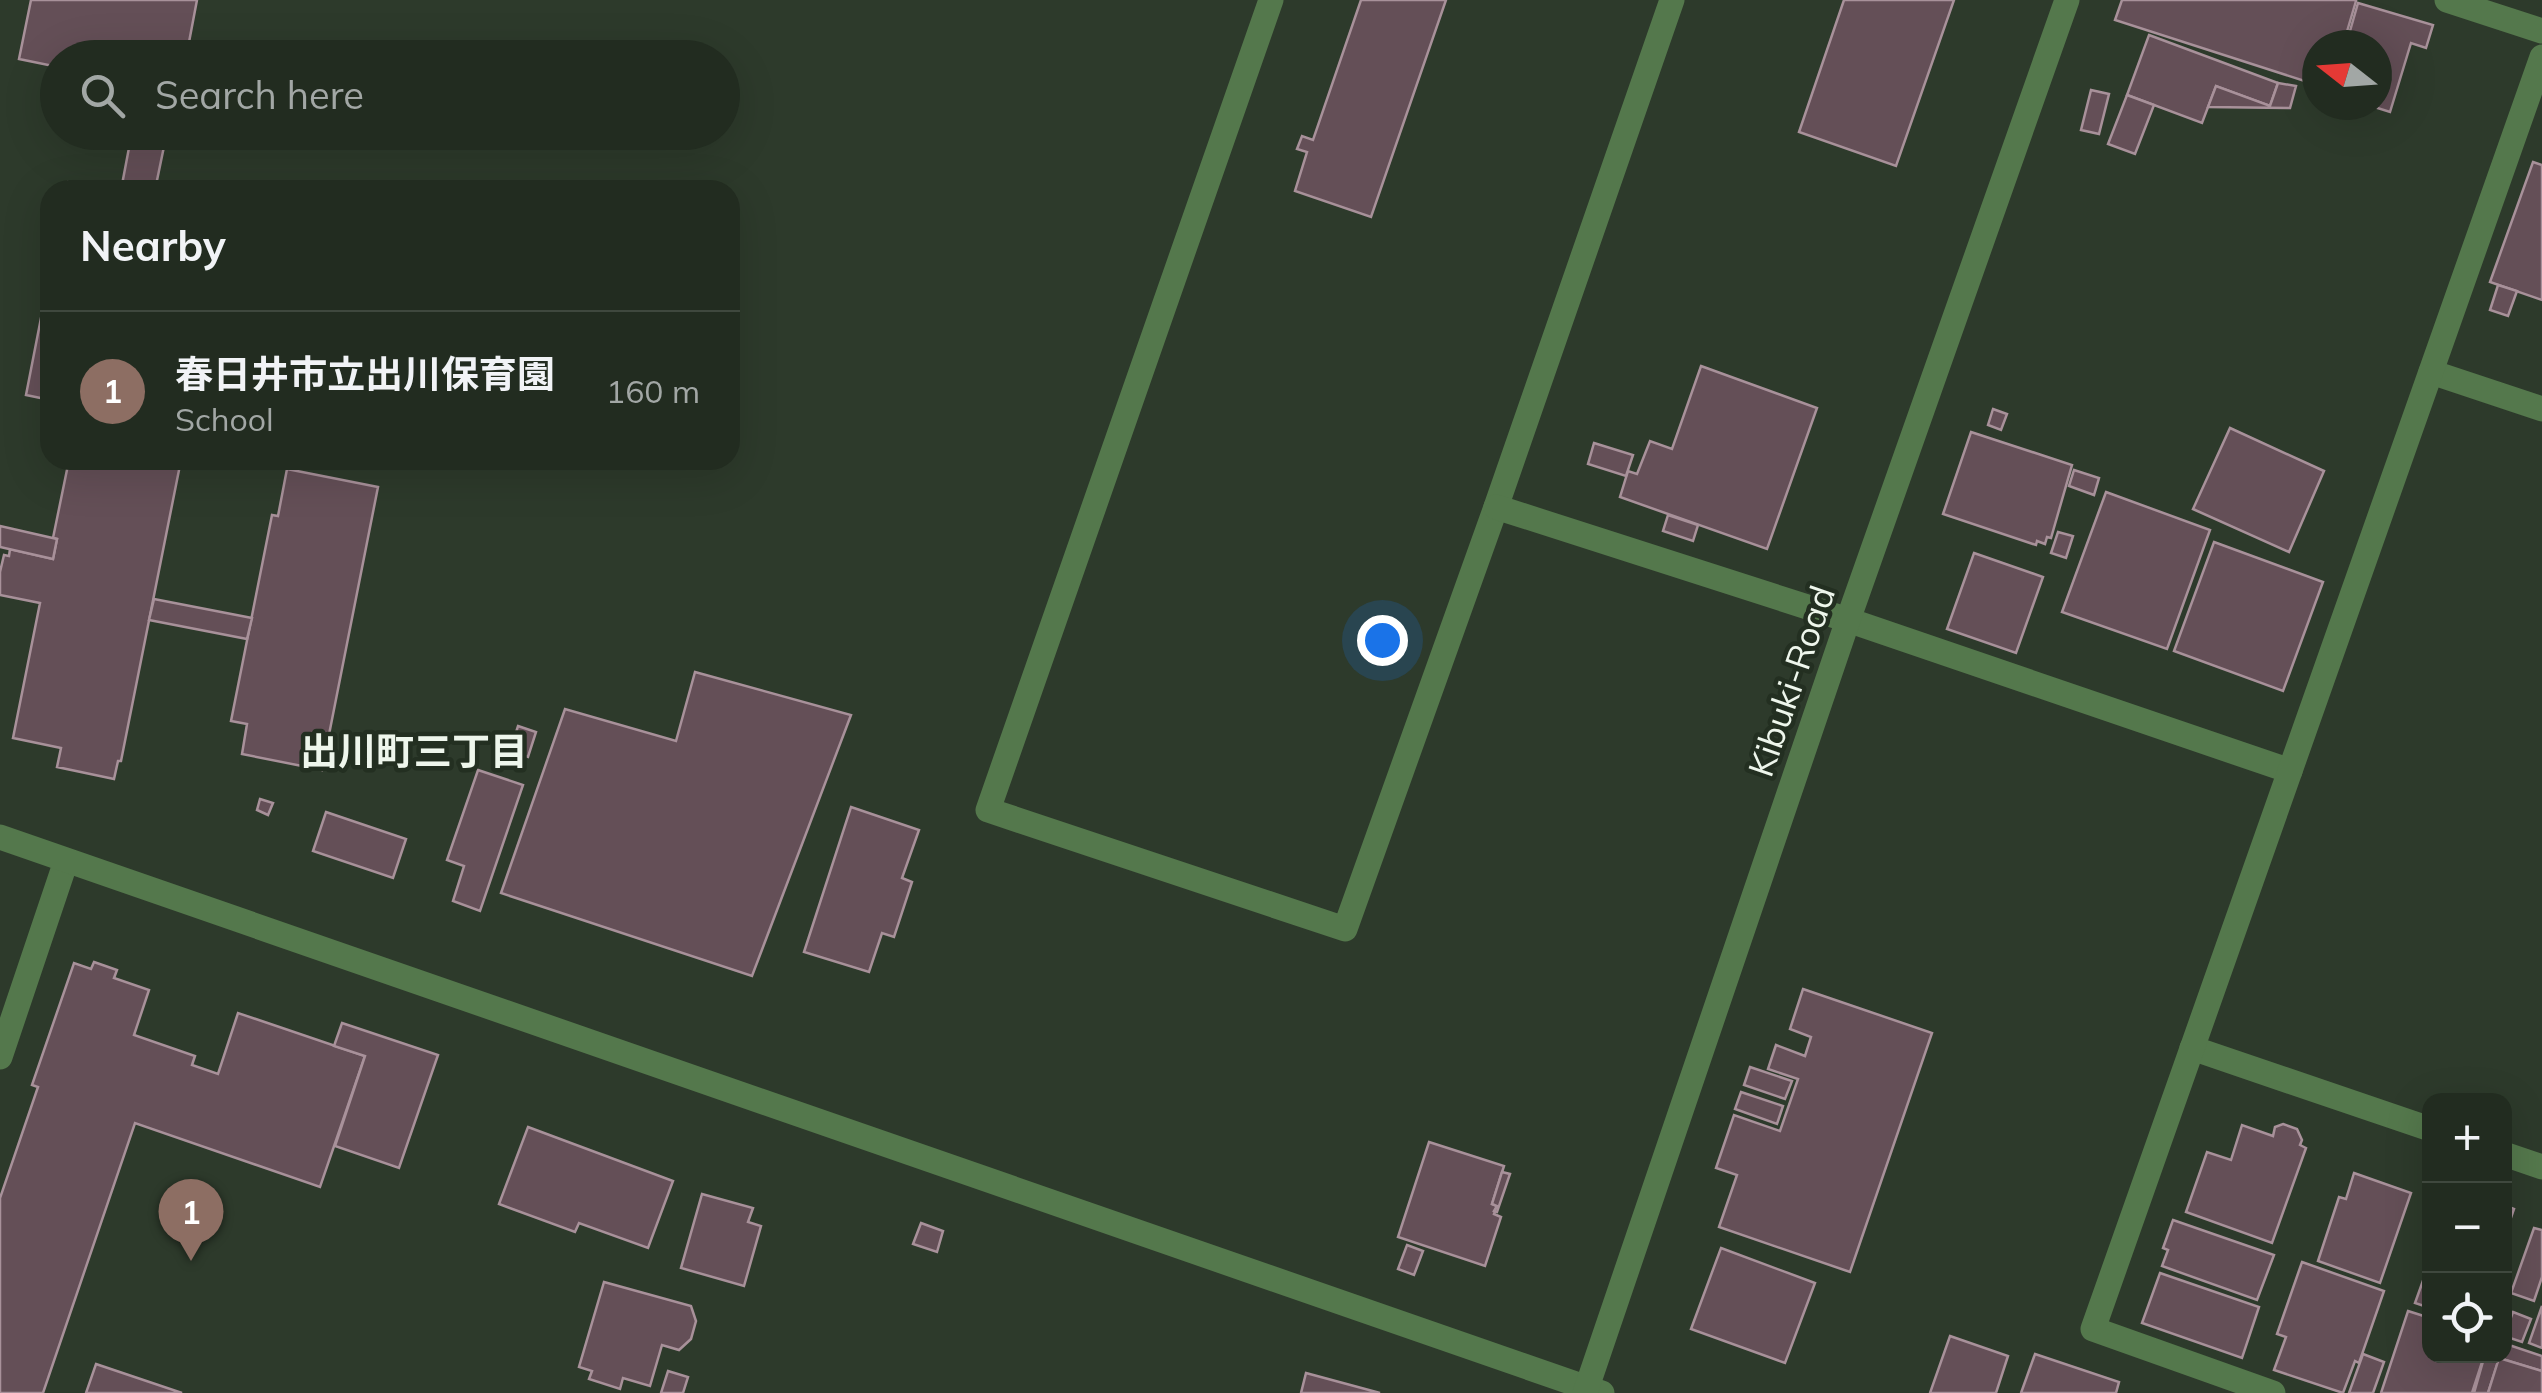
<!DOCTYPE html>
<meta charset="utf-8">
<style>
:root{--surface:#222c20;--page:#2a3429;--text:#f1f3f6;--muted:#a2a7a5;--line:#3f483e;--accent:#db2777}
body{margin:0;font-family:Mulish,"Noto Sans JP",sans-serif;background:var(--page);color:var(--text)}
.controls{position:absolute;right:30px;bottom:30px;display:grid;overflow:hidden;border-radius:20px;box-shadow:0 10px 40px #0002}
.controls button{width:90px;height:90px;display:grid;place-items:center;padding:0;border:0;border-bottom:2px solid var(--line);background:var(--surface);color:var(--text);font:50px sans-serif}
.compass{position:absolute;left:2302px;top:30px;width:90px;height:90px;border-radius:50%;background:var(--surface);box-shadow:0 10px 40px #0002;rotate:287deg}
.you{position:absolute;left:1382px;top:640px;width:35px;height:35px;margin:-25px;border:8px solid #fff;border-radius:50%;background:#1a73e8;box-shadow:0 0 0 15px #1a73e833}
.badge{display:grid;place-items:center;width:65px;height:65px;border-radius:50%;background:var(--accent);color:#fff;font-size:32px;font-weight:700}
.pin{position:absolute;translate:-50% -82px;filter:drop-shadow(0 2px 5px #0008)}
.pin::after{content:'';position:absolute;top:52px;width:35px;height:30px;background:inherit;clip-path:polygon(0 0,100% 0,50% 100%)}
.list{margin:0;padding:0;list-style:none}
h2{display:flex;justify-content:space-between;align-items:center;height:130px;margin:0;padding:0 40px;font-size:42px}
h2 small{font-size:32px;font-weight:400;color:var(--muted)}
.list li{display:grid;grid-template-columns:65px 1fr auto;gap:30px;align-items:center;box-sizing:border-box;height:160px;padding:0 40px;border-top:2px solid var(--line)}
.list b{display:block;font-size:38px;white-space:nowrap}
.list p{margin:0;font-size:32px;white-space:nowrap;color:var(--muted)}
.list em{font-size:32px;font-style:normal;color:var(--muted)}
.icon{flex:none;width:55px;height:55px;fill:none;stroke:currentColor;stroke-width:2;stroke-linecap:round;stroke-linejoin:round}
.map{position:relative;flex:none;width:2542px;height:1393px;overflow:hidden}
.search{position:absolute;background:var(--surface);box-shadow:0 10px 40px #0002;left:40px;top:40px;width:700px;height:110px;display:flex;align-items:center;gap:25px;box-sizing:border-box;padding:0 35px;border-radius:55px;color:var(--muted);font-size:38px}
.panel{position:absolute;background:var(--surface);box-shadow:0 10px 40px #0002;left:40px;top:180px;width:700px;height:290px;border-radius:30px}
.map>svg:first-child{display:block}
.building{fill:#644f57;stroke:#a8919a;stroke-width:2.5}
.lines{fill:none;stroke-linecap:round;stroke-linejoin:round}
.minor{stroke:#54784c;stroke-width:25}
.tertiary{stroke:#54784c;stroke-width:25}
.labels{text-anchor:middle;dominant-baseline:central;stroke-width:9;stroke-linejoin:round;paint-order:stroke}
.street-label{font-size:35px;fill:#eef6ec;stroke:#232f21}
.neighbourhood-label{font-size:38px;font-weight:bold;fill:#eef6ec;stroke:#232f21}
</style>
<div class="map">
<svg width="2542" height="1393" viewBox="0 0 2542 1393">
<rect width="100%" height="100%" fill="#2d3a2b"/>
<g class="building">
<path d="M 31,0 L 197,0 L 186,58 L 58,58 L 58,67 L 19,59 Z"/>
<path d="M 1361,0 L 1446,0 L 1371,217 L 1295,191 L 1307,152 L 1297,149 L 1302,136 L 1313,140 Z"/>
<path d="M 1844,0 L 1954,0 L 1896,166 L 1799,132 Z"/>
<path d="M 2122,0 L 2354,0 L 2356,1 L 2343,45 L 2317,45 L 2317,85 L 2115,20 Z"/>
<path d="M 2358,3 L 2433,25 L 2426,48 L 2411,43 L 2390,112 L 2368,105 L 2377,105 L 2377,45 L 2346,45 Z"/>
<path d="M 2149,35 L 2278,83 L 2270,106 L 2216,86 L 2202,123 L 2127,95 Z"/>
<path d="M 2278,83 L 2296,86 L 2290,108 L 2208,107 L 2216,86 L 2270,106 Z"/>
<path d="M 2091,90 L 2109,94 L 2099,134 L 2081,130 Z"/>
<path d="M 2127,95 L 2154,105 L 2135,154 L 2108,144 Z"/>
<path d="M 132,132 L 167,132 L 155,190 L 121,190 Z"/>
<path d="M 2533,162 L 2542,165 L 2542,300 L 2490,282 Z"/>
<path d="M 68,182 L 107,190 L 66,190 Z"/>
<path d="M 48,282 L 50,283 L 50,400 L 26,395 Z"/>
<path d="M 2498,285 L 2517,291 L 2508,316 L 2490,310 Z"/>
<path d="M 1701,366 L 1817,408 L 1767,549 L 1620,497 L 1628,471 L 1637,474 L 1650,441 L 1672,449 Z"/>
<path d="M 1993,409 L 2007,414 L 2001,430 L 1988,425 Z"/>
<path d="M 2230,428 L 2324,471 L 2289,552 L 2193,509 Z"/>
<path d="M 1971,432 L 2072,465 L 2051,538 L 2047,537 L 2045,544 L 2037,541 L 2036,545 L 1943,514 Z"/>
<path d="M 1594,443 L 1633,455 L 1626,476 L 1588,464 Z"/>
<path d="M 69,460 L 181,460 L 121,761 L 118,761 L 114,779 L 57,767 L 61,748 L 13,738 L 40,603 L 0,595 L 0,572 L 4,555 L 9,556 L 10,549 L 53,559 L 57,539 L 53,538 Z"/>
<path d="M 287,469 L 378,487 L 322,770 L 242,754 L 247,724 L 231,721 L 272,515 L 278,516 Z"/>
<path d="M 2074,470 L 2099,478 L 2094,495 L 2069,486 Z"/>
<path d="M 2106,492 L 2210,530 L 2167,649 L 2062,612 Z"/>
<path d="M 1668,515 L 1698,525 L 1693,541 L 1663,531 Z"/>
<path d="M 0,526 L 57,539 L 53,559 L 0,547 Z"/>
<path d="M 2058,532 L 2073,536 L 2066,558 L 2051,553 Z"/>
<path d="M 2214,542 L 2323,582 L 2283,691 L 2174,651 Z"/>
<path d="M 1974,553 L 2043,577 L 2016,653 L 1947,629 Z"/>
<path d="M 154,599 L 252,618 L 247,639 L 149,620 Z"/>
<path d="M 695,672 L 851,715 L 752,976 L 501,893 L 565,709 L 676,741 Z"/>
<path d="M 518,726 L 536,732 L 528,757 L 510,751 Z"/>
<path d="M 478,770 L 523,785 L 480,911 L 453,901 L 464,866 L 447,860 Z"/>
<path d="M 260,799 L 273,803 L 268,815 L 257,810 Z"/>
<path d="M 851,807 L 919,830 L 902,878 L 912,882 L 894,937 L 882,933 L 869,972 L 804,952 Z"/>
<path d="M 326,812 L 406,839 L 393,878 L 313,851 Z"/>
<path d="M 94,962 L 117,970 L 114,978 L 149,990 L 134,1035 L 195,1056 L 192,1065 L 218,1074 L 238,1013 L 365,1056 L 320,1187 L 135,1123 L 43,1393 L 0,1393 L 0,1198 L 38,1087 L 32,1085 L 74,963 L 91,969 Z"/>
<path d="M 1803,989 L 1932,1033 L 1850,1272 L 1719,1227 L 1737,1175 L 1716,1168 L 1734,1115 L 1780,1131 L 1798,1079 L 1768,1069 L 1776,1045 L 1805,1056 L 1811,1037 L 1790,1029 Z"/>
<path d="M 342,1023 L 438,1055 L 399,1168 L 335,1146 L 365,1056 L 334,1046 Z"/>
<path d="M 1750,1067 L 1792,1081 L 1785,1099 L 1744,1085 Z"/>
<path d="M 1741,1092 L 1783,1106 L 1777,1124 L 1735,1109 Z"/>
<path d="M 2283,1124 L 2297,1129 L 2302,1140 L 2300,1145 L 2306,1148 L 2272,1243 L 2186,1212 L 2207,1152 L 2231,1160 L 2242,1125 L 2273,1136 L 2275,1127 Z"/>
<path d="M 528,1127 L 673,1181 L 648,1248 L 579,1223 L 575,1232 L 499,1204 Z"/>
<path d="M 1429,1142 L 1504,1166 L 1492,1204 L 1497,1206 L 1494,1214 L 1501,1217 L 1485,1266 L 1398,1237 Z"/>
<path d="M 1502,1172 L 1510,1174 L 1497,1212 L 1494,1211 L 1497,1206 L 1492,1204 Z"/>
<path d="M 2354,1173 L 2411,1193 L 2380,1283 L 2318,1261 L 2339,1197 L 2346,1199 Z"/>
<path d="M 702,1194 L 753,1208 L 748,1222 L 761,1226 L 744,1286 L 681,1268 Z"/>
<path d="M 2504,1205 L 2514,1209 L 2504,1238 Z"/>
<path d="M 2173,1220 L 2274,1255 L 2257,1300 L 2162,1266 L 2168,1250 L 2163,1248 Z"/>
<path d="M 921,1223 L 943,1231 L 937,1252 L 913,1244 Z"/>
<path d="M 2534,1228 L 2542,1230 L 2542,1277 L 2534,1301 L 2511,1293 Z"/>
<path d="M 1407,1245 L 1423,1251 L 1414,1275 L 1398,1269 Z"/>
<path d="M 1721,1248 L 1815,1283 L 1785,1363 L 1691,1329 Z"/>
<path d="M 2430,1261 L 2430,1308 L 2415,1303 Z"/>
<path d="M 2302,1262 L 2384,1291 L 2359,1363 L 2355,1361 L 2343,1393 L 2274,1370 L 2286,1337 L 2277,1334 Z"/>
<path d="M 2160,1273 L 2259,1307 L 2242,1358 L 2142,1323 Z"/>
<path d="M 604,1282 L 691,1306 L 696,1321 L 691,1339 L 679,1350 L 662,1345 L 650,1386 L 623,1378 L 620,1389 L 589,1379 L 592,1371 L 579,1367 Z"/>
<path d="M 2542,1306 L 2542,1348 L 2529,1343 Z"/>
<path d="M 2408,1311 L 2430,1318 L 2430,1356 L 2484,1356 L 2472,1393 L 2381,1393 Z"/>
<path d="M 2513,1312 L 2531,1319 L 2522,1342 L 2504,1336 Z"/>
<path d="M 1950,1336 L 2008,1356 L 1996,1393 L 1930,1393 Z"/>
<path d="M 2506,1344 L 2542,1356 L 2542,1371 L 2502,1359 Z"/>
<path d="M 2035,1354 L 2119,1382 L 2116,1393 L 2021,1393 Z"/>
<path d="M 2363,1354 L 2384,1362 L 2373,1393 L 2349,1393 Z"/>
<path d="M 2484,1358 L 2498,1362 L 2488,1393 L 2474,1393 Z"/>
<path d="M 2499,1358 L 2542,1371 L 2542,1393 L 2488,1393 Z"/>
<path d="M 96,1364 L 182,1393 L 86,1393 Z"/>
<path d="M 668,1371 L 688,1377 L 683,1393 L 661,1393 Z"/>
<path d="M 1306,1373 L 1380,1393 L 1301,1393 Z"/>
</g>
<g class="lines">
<g class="minor">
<path d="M 1271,0 L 988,810 L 1345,929 L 1496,507 L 1672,0"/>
<path d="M 2447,0 L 2542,31"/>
<path d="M 2431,372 L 2542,409"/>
<path d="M 1496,507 L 1848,620 L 2290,771"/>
<path d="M 2192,1048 L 2430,1129"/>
<path d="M 0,1057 L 66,861"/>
<path d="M 2504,1154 L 2542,1167"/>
<path d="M 2273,1393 L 2093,1329 L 2542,57"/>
</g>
<g class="tertiary">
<path d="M 0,837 L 1602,1393"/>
<path d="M 1585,1393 L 1848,620 L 2067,0"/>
</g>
</g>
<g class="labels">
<g class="street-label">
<text transform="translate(1791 681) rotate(-71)">Kibuki-Road</text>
</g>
<g class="neighbourhood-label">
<text x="414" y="751">出川町三丁目</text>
</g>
</g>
</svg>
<div class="controls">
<button>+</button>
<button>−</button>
<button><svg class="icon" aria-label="locate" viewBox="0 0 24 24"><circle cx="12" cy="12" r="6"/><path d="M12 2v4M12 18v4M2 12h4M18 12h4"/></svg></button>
</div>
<svg class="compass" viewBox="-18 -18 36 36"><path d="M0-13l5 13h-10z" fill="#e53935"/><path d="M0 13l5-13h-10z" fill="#a2a7a5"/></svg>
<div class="you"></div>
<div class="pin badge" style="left:191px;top:1261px;background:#8d6e63">1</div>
<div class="search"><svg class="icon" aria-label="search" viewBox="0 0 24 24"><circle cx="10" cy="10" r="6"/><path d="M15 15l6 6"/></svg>Search here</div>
<section class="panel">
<h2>Nearby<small></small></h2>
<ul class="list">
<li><span class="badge" style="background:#8d6e63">1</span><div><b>春日井市立出川保育園</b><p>School</p></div><em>160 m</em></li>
</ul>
</section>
</div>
